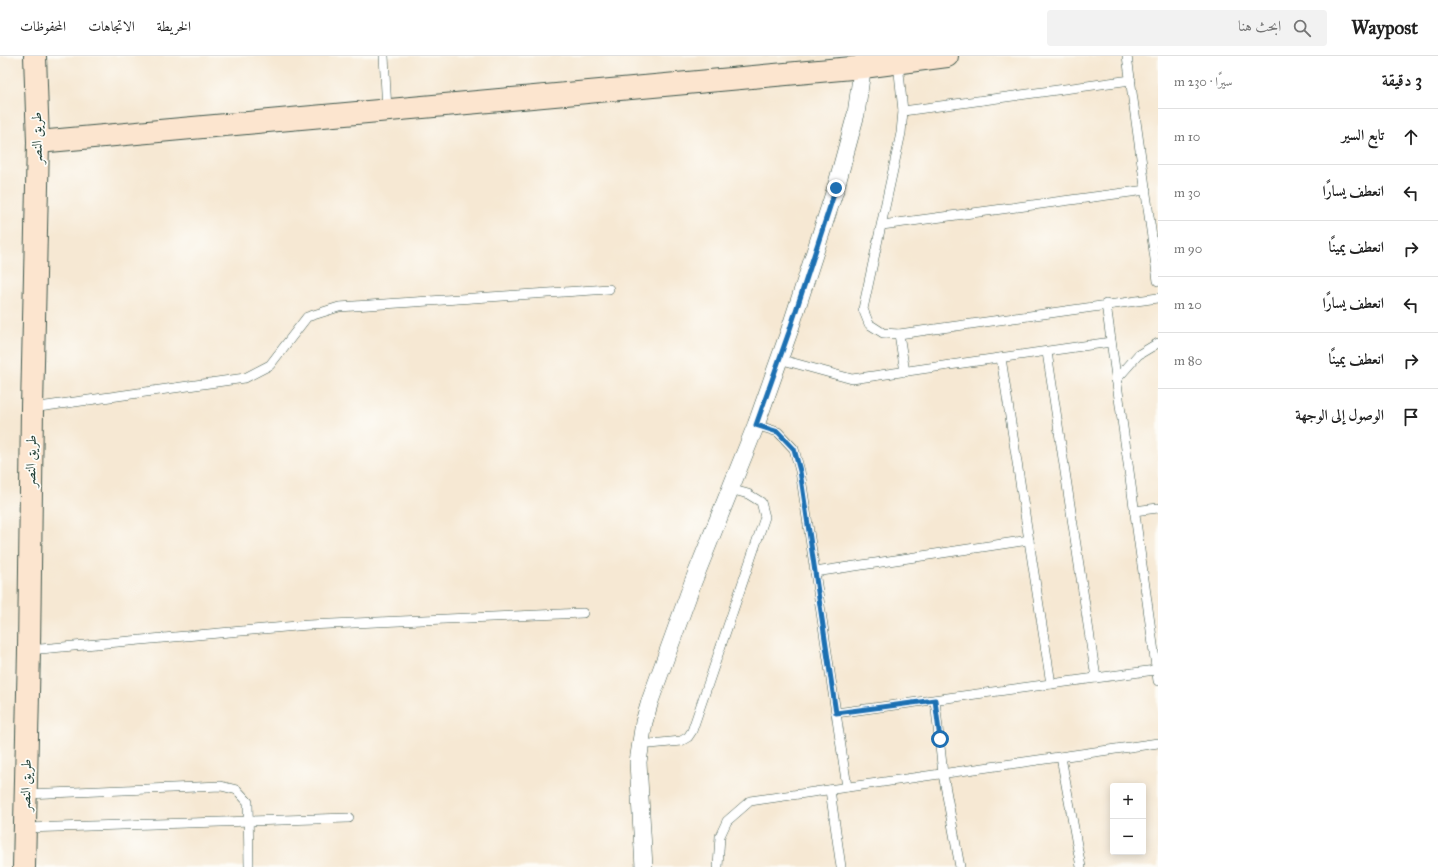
<!DOCTYPE html>
<html lang="ar">
<meta charset="utf-8">
<style>
:root{--surface:#fff;--page:#f2f2f2;--text:#222;--muted:#767676;--line:#e0e0e0}
body{margin:0;font-family:"IM FELL Great Primer",Amiri,serif;background:var(--page);color:var(--text);direction:rtl}
.controls{position:absolute;right:12px;bottom:12px;display:grid;overflow:hidden;border-radius:4px;box-shadow:0 2px 10px #0003}
.controls button{width:36px;height:36px;display:grid;place-items:center;padding:0;border:0;border-bottom:1px solid var(--line);background:var(--surface);color:var(--text);font:20px sans-serif}
.stop{position:absolute;width:12px;height:12px;margin:-9px;border:3px solid #1f6fb2;border-radius:50%;background:#fff}
.stop.end{background:#1f6fb2;border-color:#fff;box-shadow:0 1px 4px #0008}
.list{margin:0;padding:0;list-style:none}
h2{display:flex;justify-content:space-between;align-items:center;height:52px;margin:0;padding:0 16px;font-size:17px}
h2 small{font-size:13px;font-weight:400;color:var(--muted)}
.list li{display:grid;grid-template-columns:26px 1fr auto;gap:12px;align-items:center;box-sizing:border-box;height:56px;padding:0 16px;border-top:1px solid var(--line)}
.list b{display:block;font-size:15px;white-space:nowrap}
.list em{font-size:13px;font-style:normal;color:var(--muted)}
.icon{flex:none;width:22px;height:22px;fill:none;stroke:currentColor;stroke-width:2;stroke-linecap:round;stroke-linejoin:round}
.map{position:relative;flex:none;width:1158px;height:811px;overflow:hidden;direction:ltr}
header{display:flex;align-items:center;gap:24px;box-sizing:border-box;height:56px;padding:0 20px;background:var(--surface);border-bottom:1px solid var(--line)}
header strong{font-size:19px}
nav{display:flex;gap:22px;margin-inline-start:auto;font-size:14px}
.search{width:280px;height:36px;background:var(--page);display:flex;align-items:center;gap:10px;box-sizing:border-box;padding:0 14px;border-radius:4px;color:var(--muted);font-size:15px}
main{display:flex}
aside{flex:1;background:var(--surface)}
.map>svg:first-child{display:block}
.lines{fill:none;stroke-linecap:round;stroke-linejoin:round}
.service-casing{stroke:#3f574c;stroke-width:10}
.minor-casing{stroke:#3f574c;stroke-width:18}
.secondary-casing{stroke:#3f574c;stroke-width:24}
.service{stroke:#fff;stroke-width:9}
.minor{stroke:#fff;stroke-width:17}
.secondary{stroke:#fce5cf;stroke-width:22}
.route{stroke:#1f6fb2;stroke-width:5}
.labels{text-anchor:middle;dominant-baseline:central;stroke-width:3.5;stroke-linejoin:round;paint-order:stroke}
.street-label{font-size:14px;fill:#1f3d34;stroke:#fdfcf7}
</style>
<header>
<strong>Waypost</strong>
<div class="search"><svg class="icon" aria-label="search" viewBox="0 0 24 24"><circle cx="10" cy="10" r="6"/><path d="M15 15l6 6"/></svg>ابحث هنا</div>
<nav><a>الخريطة</a><a>الاتجاهات</a><a>المحفوظات</a></nav>
</header>
<main>
<aside>
<h2>3 دقيقة<small>سيرًا · 230 m</small></h2>
<ul class="list">
<li><svg class="icon" aria-label="ahead" viewBox="0 0 24 24"><path d="M12 20V5M6 11l6-6 6 6"/></svg><div><b>تابع السير</b></div><em>10 m</em></li>
<li><svg class="icon" aria-label="left" viewBox="0 0 24 24"><path d="M17 20v-9H6M10 6l-5 5 5 5"/></svg><div><b>انعطف يسارًا</b></div><em>30 m</em></li>
<li><svg class="icon" aria-label="right" viewBox="0 0 24 24"><path d="M7 20v-9h11M14 6l5 5-5 5"/></svg><div><b>انعطف يمينًا</b></div><em>90 m</em></li>
<li><svg class="icon" aria-label="left" viewBox="0 0 24 24"><path d="M17 20v-9H6M10 6l-5 5 5 5"/></svg><div><b>انعطف يسارًا</b></div><em>20 m</em></li>
<li><svg class="icon" aria-label="right" viewBox="0 0 24 24"><path d="M7 20v-9h11M14 6l5 5-5 5"/></svg><div><b>انعطف يمينًا</b></div><em>80 m</em></li>
<li><svg class="icon" aria-label="arrive" viewBox="0 0 24 24"><path d="M6 21V4h12l-3 4 3 4H6"/></svg><div><b>الوصول إلى الوجهة</b></div></li>
</ul>
</aside>
<div class="map">
<svg width="1158" height="811" viewBox="0 0 1158 811">
<rect width="100%" height="100%" fill="#fdfcf7"/>
<filter id="ink" filterUnits="userSpaceOnUse"><feTurbulence type="fractalNoise" baseFrequency=".025" numOctaves="2"/><feDisplacementMap in="SourceGraphic" scale="8" xChannelSelector="R" yChannelSelector="G"/><feConvolveMatrix kernelMatrix="1 2 1 2 8 2 1 2 1" color-interpolation-filters="sRGB"/></filter>
<filter id="wash" filterUnits="userSpaceOnUse"><feTurbulence type="fractalNoise" baseFrequency=".012" numOctaves="4" result="noise"/><feDisplacementMap in="SourceGraphic" scale="16" xChannelSelector="R" yChannelSelector="G"/><feGaussianBlur stdDeviation="0.9" result="paint"/><feColorMatrix in="noise" values="0 0 0 0 0 0 0 0 0 0 0 0 0 0 0 0 0 1.4 0 .05"/><feComposite in="paint" operator="in"/></filter>
<g filter="url(#wash)">
<rect width="100%" height="100%" fill="#f6e8d3"/>
</g>
<g filter="url(#ink)">
<g class="lines">
<defs>
<g id="service">
<path d="M 384,0 L 387,54"/>
<path d="M 1127,0 L 1158,225"/>
<path d="M 898,7 L 903,55 L 901,77 L 863,253 L 869,268 L 883,277 L 899,278 L 1158,242"/>
<path d="M 903,55 L 1131,24"/>
<path d="M 882,169 L 1146,134"/>
<path d="M 1106,248 L 1158,625"/>
<path d="M 899,278 L 905,316"/>
<path d="M 1047,296 L 1096,622"/>
<path d="M 1001,302 L 1051,628"/>
<path d="M 779,303 L 852,323 L 1111,286"/>
<path d="M 1116,324 L 1138,299 L 1158,287"/>
<path d="M 32,352 L 245,322 L 270,309 L 307,261 L 339,251 L 609,233"/>
<path d="M 756,369 L 778,376 L 794,393 L 800,415 L 847,731"/>
<path d="M 1134,455 L 1158,452"/>
<path d="M 815,516 L 1029,484"/>
<path d="M 29,594 L 308,569 L 583,557"/>
<path d="M 935,644 L 943,718 L 960,811"/>
<path d="M 836,657 L 1155,614"/>
<path d="M 640,689 L 681,685 L 688,681 L 692,675 L 765,461 L 761,446 L 748,438 L 730,433"/>
<path d="M 1061,701 L 1081,811"/>
<path d="M 830,734 L 841,811"/>
<path d="M 26,738 L 221,730 L 237,734 L 248,746 L 249,811"/>
<path d="M 25,772 L 349,762"/>
<path d="M 718,811 L 720,780 L 727,765 L 750,745 L 1158,687"/>
</g>
<path id="minor" d="M 644,811 L 638,706 L 644,666 L 650,645 L 693,526 L 756,369 L 789,276 L 836,131 L 856,58 L 864,0"/>
<g id="secondary">
<path d="M 38,86 L 863,11 L 947,0"/>
<path d="M 24,811 L 29,594 L 32,352 L 38,86 L 35,0"/>
</g>
</defs>
<use href="#service" class="service-casing"/>
<use href="#minor" class="minor-casing"/>
<use href="#secondary" class="secondary-casing"/>
<use href="#service" class="service"/>
<use href="#minor" class="minor"/>
<use href="#secondary" class="secondary"/>
</g>
</g>
<g class="lines" filter="url(#ink)">
<path class="route" d="M 836,132 L 789,276 L 756,369 L 778,376 L 794,393 L 800,415 L 836,657 L 935,644 L 940,683"/>
</g>
<g class="labels">
<g class="street-label">
<text transform="translate(37 82) rotate(-91)">طريق النصر</text>
<text transform="translate(31 405) rotate(-89)">طريق النصر</text>
<text transform="translate(26 729) rotate(-89)">طريق النصر</text>
</g>
</g>
</svg>
<div class="controls">
<button>+</button>
<button>−</button>
</div>
<div class="stop" style="left:940px;top:683px"></div>
<div class="stop end" style="left:836px;top:132px"></div>
</div>
</main>
